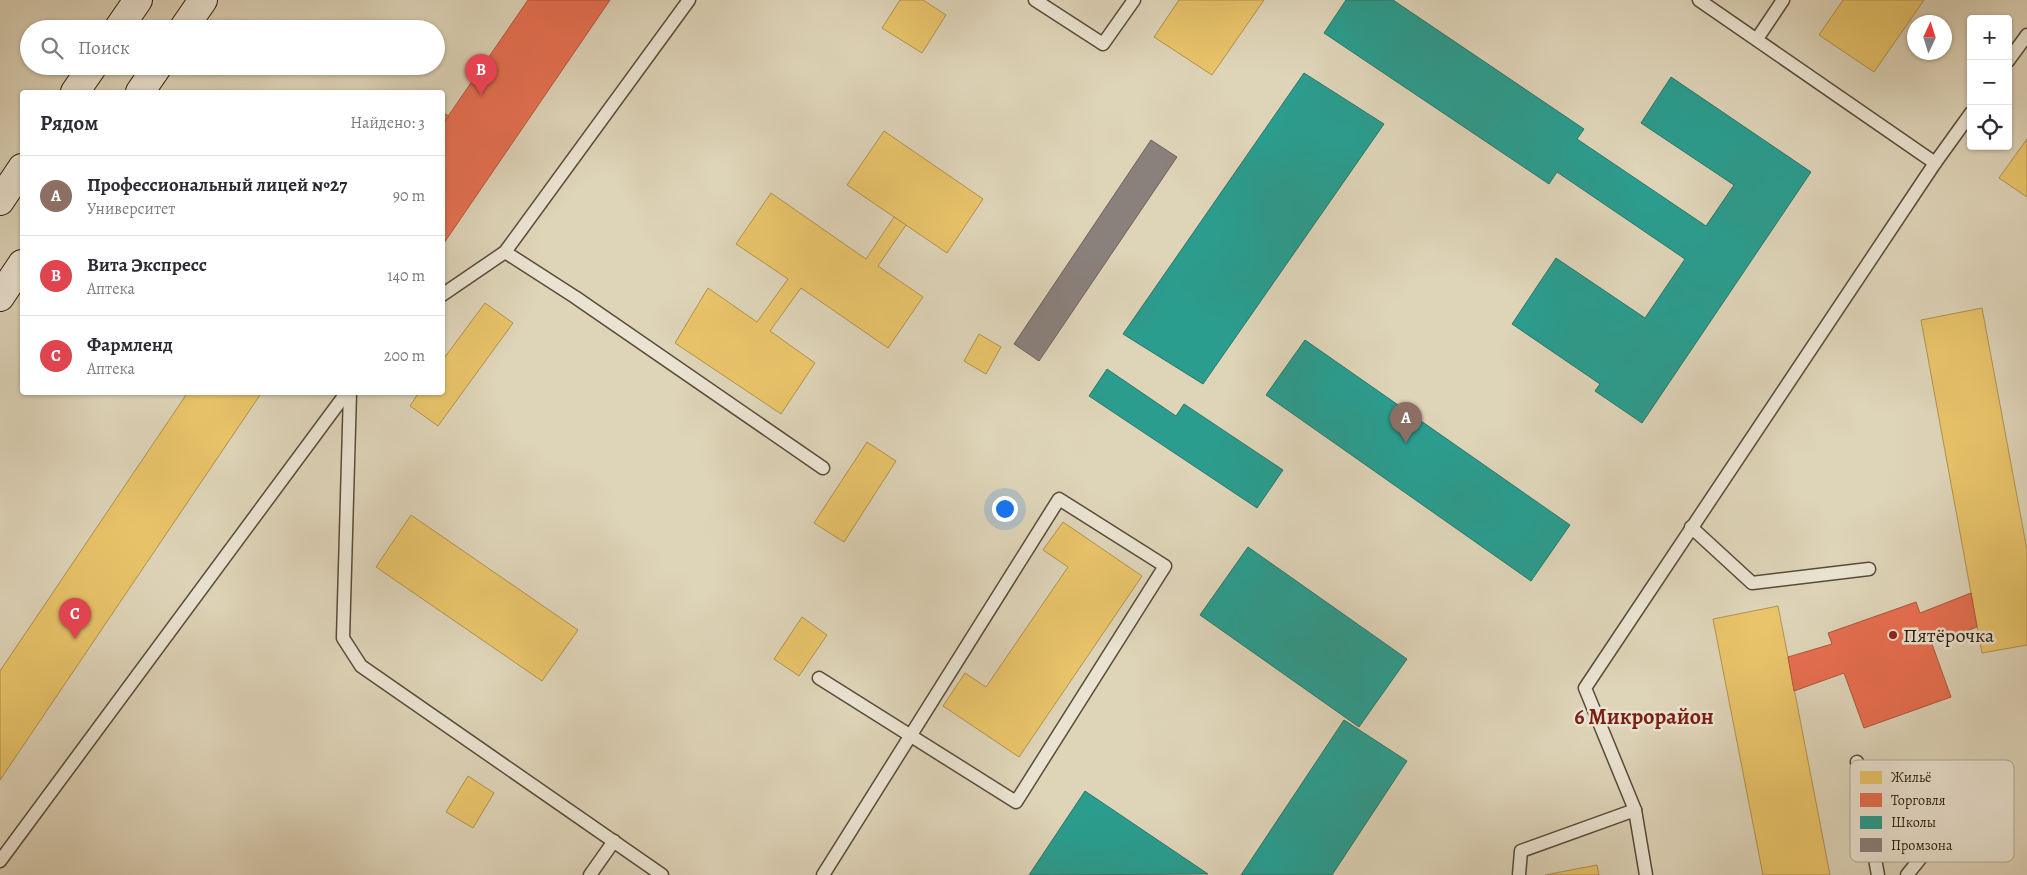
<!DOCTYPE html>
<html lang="ru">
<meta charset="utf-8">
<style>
:root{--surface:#fff;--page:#f7f7f7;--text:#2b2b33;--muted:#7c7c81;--line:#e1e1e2;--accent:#0b8043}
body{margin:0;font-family:Alegreya,serif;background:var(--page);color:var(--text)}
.controls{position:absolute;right:15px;top:15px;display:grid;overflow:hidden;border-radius:5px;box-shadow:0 1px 4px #0004}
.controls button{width:45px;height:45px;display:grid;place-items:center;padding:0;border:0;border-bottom:1px solid var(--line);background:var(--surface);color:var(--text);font:25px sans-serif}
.compass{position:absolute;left:1907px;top:15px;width:45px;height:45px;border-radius:50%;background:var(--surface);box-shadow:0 1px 4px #0004;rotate:4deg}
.you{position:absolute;left:1004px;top:508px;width:18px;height:18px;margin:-12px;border:4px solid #fff;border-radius:50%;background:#1a73e8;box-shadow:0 0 0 8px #1a73e833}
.badge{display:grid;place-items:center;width:32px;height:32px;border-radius:50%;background:var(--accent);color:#fff;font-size:16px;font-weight:700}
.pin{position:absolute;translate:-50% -41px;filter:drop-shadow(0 1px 2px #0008)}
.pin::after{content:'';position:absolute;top:26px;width:18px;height:15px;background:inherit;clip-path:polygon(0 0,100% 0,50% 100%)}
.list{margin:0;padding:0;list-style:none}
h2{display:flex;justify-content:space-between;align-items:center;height:65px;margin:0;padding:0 20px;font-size:21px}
h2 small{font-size:16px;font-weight:400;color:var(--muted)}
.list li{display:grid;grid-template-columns:32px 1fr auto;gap:15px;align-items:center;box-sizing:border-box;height:80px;padding:0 20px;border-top:1px solid var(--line)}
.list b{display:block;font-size:19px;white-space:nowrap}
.list p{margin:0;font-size:16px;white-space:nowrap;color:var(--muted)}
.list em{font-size:16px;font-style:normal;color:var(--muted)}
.icon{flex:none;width:28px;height:28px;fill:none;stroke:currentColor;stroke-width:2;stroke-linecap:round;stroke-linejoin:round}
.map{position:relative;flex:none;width:2027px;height:875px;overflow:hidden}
.search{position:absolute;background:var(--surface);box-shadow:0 1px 4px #0004;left:20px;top:20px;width:425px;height:55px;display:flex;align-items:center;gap:12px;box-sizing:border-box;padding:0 18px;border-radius:28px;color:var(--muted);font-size:19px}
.panel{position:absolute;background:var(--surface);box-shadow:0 1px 4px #0004;left:20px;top:90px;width:425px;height:305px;border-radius:5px}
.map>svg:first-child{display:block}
.homes{fill:#e9c46a;stroke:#b0924e}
.shops{fill:#e76f51;stroke:#af573d}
.schools{fill:#2a9d8f;stroke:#2b7768}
.industry{fill:#8a817c;stroke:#6e635b}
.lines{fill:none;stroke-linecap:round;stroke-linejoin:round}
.service-casing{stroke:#584c38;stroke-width:15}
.secondary-casing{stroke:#2c1e0d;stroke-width:30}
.service{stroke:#eae3d1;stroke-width:12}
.secondary{stroke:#eae3d1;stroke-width:28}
.poi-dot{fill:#8f2418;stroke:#eae3d1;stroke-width:2}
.labels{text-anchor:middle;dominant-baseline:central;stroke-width:5;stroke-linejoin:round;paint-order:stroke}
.poi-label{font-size:20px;fill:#2c1e0d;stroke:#eae3d1;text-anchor:start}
.quarter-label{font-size:22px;font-weight:bold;fill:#7a1f14;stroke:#eae3d1}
.key{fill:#eae3d1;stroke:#b1a896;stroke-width:1}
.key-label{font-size:14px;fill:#2c1e0d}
</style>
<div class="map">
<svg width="2027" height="875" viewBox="0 0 2027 875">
<rect width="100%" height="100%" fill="#ded4b8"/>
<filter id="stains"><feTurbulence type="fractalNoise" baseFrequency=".004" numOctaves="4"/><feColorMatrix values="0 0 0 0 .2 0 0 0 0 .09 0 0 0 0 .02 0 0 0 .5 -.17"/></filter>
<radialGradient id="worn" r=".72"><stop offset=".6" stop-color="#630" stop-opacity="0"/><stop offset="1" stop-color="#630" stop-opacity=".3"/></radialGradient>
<g class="homes">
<path d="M 900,0 L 923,0 L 946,15 L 922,53 L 882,28 Z"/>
<path d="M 1179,0 L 1264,0 L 1212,75 L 1154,37 Z"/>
<path d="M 1843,0 L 1924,0 L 1874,72 L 1819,35 Z"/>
<path d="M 884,131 L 983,199 L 947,253 L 847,185 Z"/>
<path d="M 2027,139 L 2027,197 L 1999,178 Z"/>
<path d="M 771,193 L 866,259 L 894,217 L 906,225 L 878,266 L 923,297 L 888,348 L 801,288 L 770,331 L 815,363 L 781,414 L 675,343 L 708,288 L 757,322 L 788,279 L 736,244 Z"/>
<path d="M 485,303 L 513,323 L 438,426 L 410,406 L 419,392 L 442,392 L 442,361 Z"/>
<path d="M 1982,308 L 2027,550 L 2027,645 L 1982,653 L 1921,320 Z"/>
<path d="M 979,334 L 1001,347 L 986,374 L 964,361 Z"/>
<path d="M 188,392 L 262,392 L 0,780 L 0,671 Z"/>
<path d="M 867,442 L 896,461 L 844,542 L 814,523 Z"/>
<path d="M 411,515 L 578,630 L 542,681 L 376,567 Z"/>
<path d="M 1063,522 L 1142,576 L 1019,757 L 943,706 L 965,673 L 986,687 L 1068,567 L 1043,550 Z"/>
<path d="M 1778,606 L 1788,657 L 1830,875 L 1763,875 L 1713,619 Z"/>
<path d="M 802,617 L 827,635 L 799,676 L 774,659 Z"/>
<path d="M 468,776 L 494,793 L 473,828 L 446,812 Z"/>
<path d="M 1597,865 L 1599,875 L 1545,875 Z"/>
</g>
<g class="shops">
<path d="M 528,0 L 610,0 L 442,246 L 442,125 Z"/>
<path d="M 442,112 L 449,116 L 442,125 Z"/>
<path d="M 1971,593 L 1977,627 L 1932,644 L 1951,697 L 1864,728 L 1844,673 L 1794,691 L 1788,657 L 1832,644 L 1828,633 L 1916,602 L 1920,613 Z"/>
</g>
<g class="schools">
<path d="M 1346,0 L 1393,0 L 1584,129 L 1577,139 L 1706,226 L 1734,185 L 1641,123 L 1671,77 L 1811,172 L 1642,423 L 1595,391 L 1600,384 L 1512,324 L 1556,258 L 1645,318 L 1685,259 L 1557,172 L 1549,184 L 1324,33 Z"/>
<path d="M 1304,73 L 1384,124 L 1203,384 L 1123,334 Z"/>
<path d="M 1305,340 L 1570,525 L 1531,581 L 1266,395 Z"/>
<path d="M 1107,369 L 1176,416 L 1184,404 L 1283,470 L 1257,508 L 1089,396 Z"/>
<path d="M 1248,547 L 1407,659 L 1359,727 L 1200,615 Z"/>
<path d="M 1344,720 L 1407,761 L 1332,875 L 1241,875 Z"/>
<path d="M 1085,791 L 1208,874 L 1029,875 Z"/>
</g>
<path class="industry" d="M 1151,140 L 1177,157 L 1039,361 L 1014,344 Z"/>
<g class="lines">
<defs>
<g id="service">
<path d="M 1035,0 L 1103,44 L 1134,0"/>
<path d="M 1699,0 L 1935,163"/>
<path d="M 1757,39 L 1783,0"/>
<path d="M 2008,61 L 2027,35"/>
<path d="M 505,252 L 575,297 L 823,468"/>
<path d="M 442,295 L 505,252 L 689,0"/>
<path d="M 350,392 L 343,638 L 361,666 L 662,875"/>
<path d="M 1691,527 L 1752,583 L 1869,569"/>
<path d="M 819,678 L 1016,802 L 1165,566 L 1059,499 L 823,875"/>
<path d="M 1857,762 L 1878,875"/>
<path d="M 0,861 L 347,392"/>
<path d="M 590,875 L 614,841"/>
<path d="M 1519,875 L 1521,851 L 1635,810"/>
<path d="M 1646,875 L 1635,810 L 1585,688 L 1935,163 L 1971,113"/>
<path d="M 1907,875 L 1991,770"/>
</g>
<g id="secondary">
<path d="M 118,29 L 138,0"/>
<path d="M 183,29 L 203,0"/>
<path d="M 75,92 L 93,66"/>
<path d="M 140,92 L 158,66"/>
<path d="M 0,201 L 22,168"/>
<path d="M 0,297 L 22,264"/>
</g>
</defs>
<use href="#service" class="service-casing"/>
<use href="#secondary" class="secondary-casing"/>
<use href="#service" class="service"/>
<use href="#secondary" class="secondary"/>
</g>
<circle class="poi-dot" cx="1893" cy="635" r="5"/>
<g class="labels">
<g class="poi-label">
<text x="1903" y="635">Пятёрочка</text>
</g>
<g class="quarter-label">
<text x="1644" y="717">6 Микрорайон</text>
</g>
</g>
<rect x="1850" y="760" width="164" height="102" rx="8" class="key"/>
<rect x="1860" y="771" width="22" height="13" fill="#e9c46a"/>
<rect x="1860" y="793" width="22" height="14" fill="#e76f51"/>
<rect x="1860" y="816" width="22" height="13" fill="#2a9d8f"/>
<rect x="1860" y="838" width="22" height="14" fill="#8a817c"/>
<g class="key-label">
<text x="1891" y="782">Жильё</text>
<text x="1891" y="805">Торговля</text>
<text x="1891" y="827">Школы</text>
<text x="1891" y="850">Промзона</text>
</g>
<rect width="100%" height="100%" filter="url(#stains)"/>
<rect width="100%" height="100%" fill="url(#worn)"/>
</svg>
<div class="controls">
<button>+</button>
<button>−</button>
<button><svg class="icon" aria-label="locate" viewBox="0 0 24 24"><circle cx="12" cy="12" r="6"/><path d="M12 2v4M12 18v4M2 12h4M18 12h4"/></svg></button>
</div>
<svg class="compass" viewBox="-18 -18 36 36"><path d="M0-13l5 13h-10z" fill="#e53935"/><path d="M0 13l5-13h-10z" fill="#7c7c81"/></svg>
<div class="you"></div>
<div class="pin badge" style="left:1406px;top:443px;background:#8d6e63">A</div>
<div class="pin badge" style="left:481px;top:95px;background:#e0444e">B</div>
<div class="pin badge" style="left:75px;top:639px;background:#e0444e">C</div>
<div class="search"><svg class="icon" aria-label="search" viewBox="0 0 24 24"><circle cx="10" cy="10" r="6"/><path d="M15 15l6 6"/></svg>Поиск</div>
<section class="panel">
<h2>Рядом<small>Найдено: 3</small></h2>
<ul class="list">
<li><span class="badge" style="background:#8d6e63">A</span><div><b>Профессиональный лицей №27</b><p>Университет</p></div><em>90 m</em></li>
<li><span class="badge" style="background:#e0444e">B</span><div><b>Вита Экспресс</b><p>Аптека</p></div><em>140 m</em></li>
<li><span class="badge" style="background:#e0444e">C</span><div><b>Фармленд</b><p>Аптека</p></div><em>200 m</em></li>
</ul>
</section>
</div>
